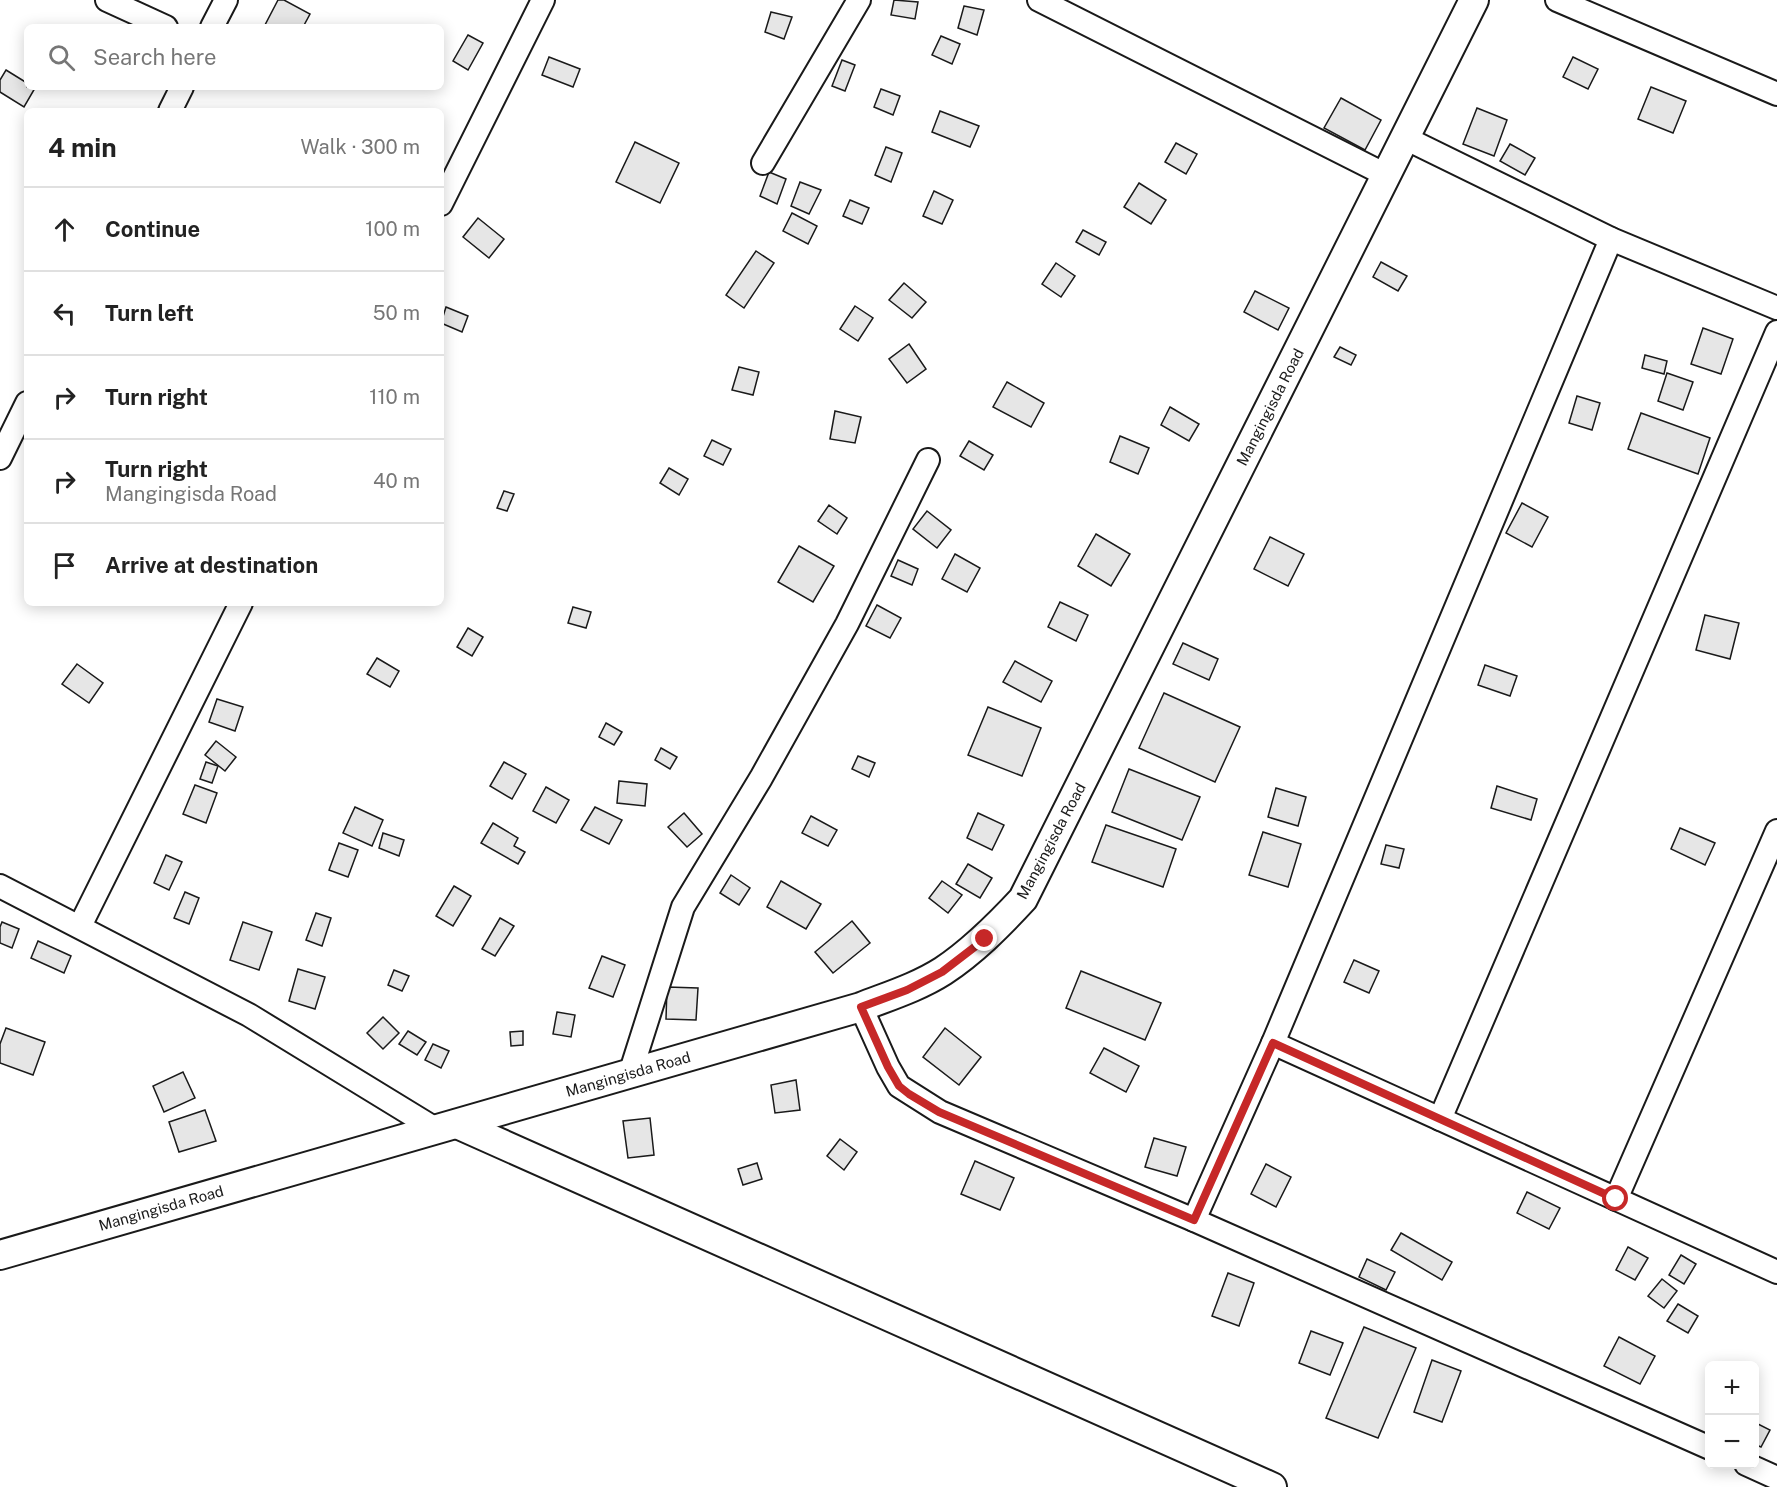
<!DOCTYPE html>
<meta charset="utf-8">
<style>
:root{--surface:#fff;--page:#f6f6f6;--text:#222;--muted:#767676;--line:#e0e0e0}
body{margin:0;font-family:"Public Sans",sans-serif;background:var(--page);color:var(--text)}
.controls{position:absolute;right:18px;bottom:18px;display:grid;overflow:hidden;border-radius:9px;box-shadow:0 3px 15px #0003}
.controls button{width:54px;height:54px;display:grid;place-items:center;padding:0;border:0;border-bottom:2px solid var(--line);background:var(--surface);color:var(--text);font:30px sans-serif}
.stop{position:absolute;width:18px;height:18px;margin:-14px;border:4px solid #c62828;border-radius:50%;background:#fff}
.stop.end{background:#c62828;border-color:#fff;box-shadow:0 2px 6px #0008}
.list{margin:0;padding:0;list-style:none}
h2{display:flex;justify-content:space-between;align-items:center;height:78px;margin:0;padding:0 24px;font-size:26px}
h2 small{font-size:20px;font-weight:400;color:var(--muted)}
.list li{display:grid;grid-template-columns:39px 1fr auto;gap:18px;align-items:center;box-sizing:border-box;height:84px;padding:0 24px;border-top:2px solid var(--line)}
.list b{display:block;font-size:22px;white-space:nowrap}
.list p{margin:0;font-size:20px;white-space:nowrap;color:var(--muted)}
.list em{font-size:20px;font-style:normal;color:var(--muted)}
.icon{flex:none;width:33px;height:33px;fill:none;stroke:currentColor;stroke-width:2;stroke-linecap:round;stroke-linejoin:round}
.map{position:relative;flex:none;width:1777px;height:1487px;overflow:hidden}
.search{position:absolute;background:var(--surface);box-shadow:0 3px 15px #0003;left:24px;top:24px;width:420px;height:66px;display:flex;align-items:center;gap:15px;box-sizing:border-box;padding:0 21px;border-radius:9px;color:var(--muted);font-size:22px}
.panel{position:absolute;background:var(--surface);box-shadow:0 3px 15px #0003;left:24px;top:108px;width:420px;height:498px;border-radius:9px}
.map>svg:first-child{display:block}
.building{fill:#e6e6e6;stroke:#1a1a1a;stroke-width:1.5}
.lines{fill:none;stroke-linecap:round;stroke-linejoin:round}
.minor-casing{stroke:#1a1a1a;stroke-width:26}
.tertiary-casing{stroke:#1a1a1a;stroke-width:32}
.minor{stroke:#fff;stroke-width:22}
.tertiary{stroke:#fff;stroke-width:28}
.route{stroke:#c62828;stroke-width:8}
.labels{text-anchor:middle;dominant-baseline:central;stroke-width:4.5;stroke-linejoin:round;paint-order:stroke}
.street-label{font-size:15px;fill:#1a1a1a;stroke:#fff}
</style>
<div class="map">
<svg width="1777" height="1487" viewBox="0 0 1777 1487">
<rect width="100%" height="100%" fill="#fff"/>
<g class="building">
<path d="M 278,0 L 284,0 L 310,14 L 303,27 L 269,27 L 265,25 Z"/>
<path d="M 894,0 L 918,2 L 915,19 L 891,15 Z"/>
<path d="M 964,6 L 984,10 L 977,35 L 958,28 Z"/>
<path d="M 771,12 L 792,17 L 784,39 L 765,32 Z"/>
<path d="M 468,35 L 483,43 L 468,70 L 453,61 Z"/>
<path d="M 941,36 L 960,44 L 952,64 L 932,55 Z"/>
<path d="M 549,57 L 580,69 L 573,87 L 542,75 Z"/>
<path d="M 1573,57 L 1598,69 L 1588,89 L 1563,77 Z"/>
<path d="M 842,60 L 855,65 L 845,91 L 832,86 Z"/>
<path d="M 6,70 L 27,83 L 27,87 L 35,88 L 24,107 L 0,92 L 0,80 Z"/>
<path d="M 1651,87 L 1686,101 L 1673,133 L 1638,119 Z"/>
<path d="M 881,89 L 900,96 L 893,115 L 874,107 Z"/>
<path d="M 1341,98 L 1381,120 L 1365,150 L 1324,128 Z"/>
<path d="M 1477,108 L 1507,120 L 1494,156 L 1463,144 Z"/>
<path d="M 940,111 L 979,126 L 970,147 L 932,132 Z"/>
<path d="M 635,142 L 679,163 L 660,203 L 616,182 Z"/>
<path d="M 1176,143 L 1197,154 L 1186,174 L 1165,162 Z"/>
<path d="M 1510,144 L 1535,158 L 1525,175 L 1500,161 Z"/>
<path d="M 886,147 L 902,153 L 891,182 L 875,175 Z"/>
<path d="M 769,172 L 786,179 L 777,204 L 760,196 Z"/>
<path d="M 800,182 L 821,190 L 809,214 L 791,206 Z"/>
<path d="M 1139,183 L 1166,200 L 1151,224 L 1124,207 Z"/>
<path d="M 934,191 L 953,200 L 942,224 L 923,216 Z"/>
<path d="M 850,200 L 869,208 L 862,224 L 843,216 Z"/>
<path d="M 792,213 L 817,226 L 808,244 L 783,231 Z"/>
<path d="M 478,218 L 504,239 L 489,258 L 463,237 Z"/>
<path d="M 1083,230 L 1106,242 L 1099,255 L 1076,242 Z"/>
<path d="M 756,251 L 774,263 L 744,308 L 726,295 Z"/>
<path d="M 1381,262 L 1407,276 L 1398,291 L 1373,277 Z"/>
<path d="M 1056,263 L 1075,276 L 1061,297 L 1042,284 Z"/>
<path d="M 904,283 L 926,302 L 912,318 L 889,300 Z"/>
<path d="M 1255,291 L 1289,308 L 1278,330 L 1244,312 Z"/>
<path d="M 855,306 L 873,318 L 858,341 L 840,329 Z"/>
<path d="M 446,307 L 468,316 L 462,332 L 441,323 Z"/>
<path d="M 1703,328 L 1733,339 L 1721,374 L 1691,364 Z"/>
<path d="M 909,344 L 926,369 L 907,383 L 889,359 Z"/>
<path d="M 1340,347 L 1356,355 L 1351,365 L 1334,357 Z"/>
<path d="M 1645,355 L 1667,361 L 1664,374 L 1642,368 Z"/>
<path d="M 739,367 L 759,372 L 753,395 L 732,390 Z"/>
<path d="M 1667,373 L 1693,382 L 1683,410 L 1658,401 Z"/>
<path d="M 1007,382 L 1044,403 L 1031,427 L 993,407 Z"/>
<path d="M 1577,396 L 1600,403 L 1592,430 L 1569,423 Z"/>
<path d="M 1170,407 L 1199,424 L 1189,441 L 1161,425 Z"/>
<path d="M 835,411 L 861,417 L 855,443 L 830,439 Z"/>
<path d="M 1641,413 L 1710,438 L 1698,474 L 1628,449 Z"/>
<path d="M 1120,436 L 1149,448 L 1138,474 L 1110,462 Z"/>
<path d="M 712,440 L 731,449 L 723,465 L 704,456 Z"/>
<path d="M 969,441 L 993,455 L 984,470 L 960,456 Z"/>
<path d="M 669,468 L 688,479 L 679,495 L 660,483 Z"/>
<path d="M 504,491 L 514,494 L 507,511 L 497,508 Z"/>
<path d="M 1522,503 L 1548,517 L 1532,547 L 1506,533 Z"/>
<path d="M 829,505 L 847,518 L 837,534 L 818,521 Z"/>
<path d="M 927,511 L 951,530 L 937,548 L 913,529 Z"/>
<path d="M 1096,534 L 1130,554 L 1111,586 L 1078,566 Z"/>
<path d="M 1270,537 L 1304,554 L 1288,586 L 1254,569 Z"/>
<path d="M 799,546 L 834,566 L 813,602 L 778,582 Z"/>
<path d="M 955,554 L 980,568 L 967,592 L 942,579 Z"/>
<path d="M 898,560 L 918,569 L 912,585 L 891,576 Z"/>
<path d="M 1060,602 L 1088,615 L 1076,641 L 1048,627 Z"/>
<path d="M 877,605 L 901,618 L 890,638 L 866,626 Z"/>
<path d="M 573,607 L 591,612 L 586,628 L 568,623 Z"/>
<path d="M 1705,615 L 1739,623 L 1730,659 L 1696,650 Z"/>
<path d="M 468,628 L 483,637 L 472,656 L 457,647 Z"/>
<path d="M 1183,643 L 1218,659 L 1209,680 L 1173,664 Z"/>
<path d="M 377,658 L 399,671 L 390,687 L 367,674 Z"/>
<path d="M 1015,661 L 1052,681 L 1041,702 L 1003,682 Z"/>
<path d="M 77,664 L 103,683 L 89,703 L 62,684 Z"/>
<path d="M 1485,665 L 1517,676 L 1510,696 L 1478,685 Z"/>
<path d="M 1164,693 L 1240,727 L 1215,782 L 1139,748 Z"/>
<path d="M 217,699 L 243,707 L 235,731 L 209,722 Z"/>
<path d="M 988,707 L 1041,728 L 1022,776 L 968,755 Z"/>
<path d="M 606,723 L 622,732 L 614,745 L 599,737 Z"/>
<path d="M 216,741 L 236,757 L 225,771 L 205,755 Z"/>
<path d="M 661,748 L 677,757 L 670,769 L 655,760 Z"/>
<path d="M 858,756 L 875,763 L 869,777 L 852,769 Z"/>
<path d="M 206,762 L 218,766 L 212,783 L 200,779 Z"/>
<path d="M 504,762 L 526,774 L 512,799 L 490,786 Z"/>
<path d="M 1129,769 L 1200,797 L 1182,840 L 1112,812 Z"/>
<path d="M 619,781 L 647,784 L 645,806 L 617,803 Z"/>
<path d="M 195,785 L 217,793 L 206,823 L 183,814 Z"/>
<path d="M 1497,786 L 1537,799 L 1531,820 L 1491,808 Z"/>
<path d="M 546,787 L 569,800 L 556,823 L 533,811 Z"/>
<path d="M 1276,788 L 1306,797 L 1298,826 L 1268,817 Z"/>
<path d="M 355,807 L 383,820 L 372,846 L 343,833 Z"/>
<path d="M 595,807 L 622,820 L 609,844 L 581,830 Z"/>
<path d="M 684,813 L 702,834 L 687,847 L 668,827 Z"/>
<path d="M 978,813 L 1004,825 L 992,850 L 967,838 Z"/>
<path d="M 811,816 L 837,830 L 828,846 L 802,833 Z"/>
<path d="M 493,823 L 518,838 L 514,846 L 525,852 L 518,864 L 481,843 Z"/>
<path d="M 1106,825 L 1176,849 L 1163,887 L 1092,862 Z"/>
<path d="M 1680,828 L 1715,843 L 1705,865 L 1671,849 Z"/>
<path d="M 1263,832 L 1301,844 L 1288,887 L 1249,875 Z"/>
<path d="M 383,833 L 404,840 L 399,856 L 379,848 Z"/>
<path d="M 339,843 L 358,850 L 348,877 L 329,870 Z"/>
<path d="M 1386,845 L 1404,849 L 1399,868 L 1381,864 Z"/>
<path d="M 166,855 L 182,862 L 169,890 L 154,883 Z"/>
<path d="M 968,864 L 992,878 L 980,898 L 956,884 Z"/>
<path d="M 731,875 L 750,888 L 739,905 L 720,893 Z"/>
<path d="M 781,881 L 821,904 L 806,929 L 767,907 Z"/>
<path d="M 942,881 L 962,895 L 948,913 L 929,898 Z"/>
<path d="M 454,886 L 471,896 L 453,926 L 436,916 Z"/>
<path d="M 185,892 L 199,898 L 189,924 L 174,918 Z"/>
<path d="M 316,913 L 331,918 L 322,946 L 306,940 Z"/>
<path d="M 500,918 L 514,926 L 495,956 L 482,949 Z"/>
<path d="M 852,921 L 870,943 L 833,973 L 815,952 Z"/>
<path d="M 2,922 L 19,929 L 12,948 L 0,943 L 0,927 Z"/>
<path d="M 243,922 L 272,932 L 259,970 L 230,960 Z"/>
<path d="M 38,941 L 71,956 L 64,973 L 31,958 Z"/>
<path d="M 602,956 L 625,965 L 613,997 L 589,988 Z"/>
<path d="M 1354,960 L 1379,971 L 1369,993 L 1344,982 Z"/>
<path d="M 298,969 L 325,977 L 315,1009 L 289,1001 Z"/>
<path d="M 394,970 L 409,976 L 402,991 L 388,985 Z"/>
<path d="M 1081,971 L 1161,1003 L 1145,1040 L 1066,1008 Z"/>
<path d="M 667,987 L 698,988 L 696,1020 L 666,1019 Z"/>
<path d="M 557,1012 L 575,1015 L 571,1037 L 553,1034 Z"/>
<path d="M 383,1017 L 399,1033 L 383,1049 L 367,1033 Z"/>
<path d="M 6,1028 L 45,1042 L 33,1075 L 0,1063 L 0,1044 Z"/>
<path d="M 945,1028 L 981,1057 L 959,1085 L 923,1057 Z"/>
<path d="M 408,1031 L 426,1042 L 417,1055 L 399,1044 Z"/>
<path d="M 523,1031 L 523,1045 L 511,1046 L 510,1032 Z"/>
<path d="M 433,1044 L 449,1051 L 441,1068 L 425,1060 Z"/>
<path d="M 1104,1048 L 1139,1066 L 1126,1092 L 1090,1073 Z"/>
<path d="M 183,1072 L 195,1098 L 164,1112 L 153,1086 Z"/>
<path d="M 796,1080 L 800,1110 L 775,1113 L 771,1085 Z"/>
<path d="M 205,1110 L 216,1141 L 179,1152 L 169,1122 Z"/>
<path d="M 650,1118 L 654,1155 L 628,1158 L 623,1121 Z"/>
<path d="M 1154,1138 L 1186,1147 L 1177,1176 L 1145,1167 Z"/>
<path d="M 840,1139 L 857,1152 L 844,1170 L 827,1156 Z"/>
<path d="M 975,1161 L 1014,1178 L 1000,1210 L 961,1194 Z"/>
<path d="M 757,1163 L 762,1179 L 743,1185 L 738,1169 Z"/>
<path d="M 1266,1164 L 1291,1177 L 1276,1207 L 1251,1194 Z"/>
<path d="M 1527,1192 L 1560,1208 L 1549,1229 L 1517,1213 Z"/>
<path d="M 1401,1233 L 1452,1262 L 1442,1280 L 1391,1250 Z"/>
<path d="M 1628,1247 L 1648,1258 L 1635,1280 L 1616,1270 Z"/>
<path d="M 1681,1255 L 1696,1264 L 1684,1284 L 1669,1275 Z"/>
<path d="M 1367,1259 L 1395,1272 L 1386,1290 L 1359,1277 Z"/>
<path d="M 1228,1273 L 1254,1283 L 1239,1326 L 1212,1316 Z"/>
<path d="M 1662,1279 L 1677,1291 L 1664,1308 L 1648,1296 Z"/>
<path d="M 1678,1304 L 1698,1316 L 1688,1333 L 1667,1321 Z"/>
<path d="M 1364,1327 L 1416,1348 L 1378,1438 L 1326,1418 Z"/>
<path d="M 1311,1331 L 1343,1343 L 1330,1375 L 1299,1363 Z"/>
<path d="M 1619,1337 L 1655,1356 L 1640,1384 L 1604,1366 Z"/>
<path d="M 1432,1360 L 1461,1371 L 1442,1422 L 1414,1412 Z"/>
<path d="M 1754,1422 L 1770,1430 L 1761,1447 L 1754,1444 Z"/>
</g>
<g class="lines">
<defs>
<g id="minor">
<path d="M 107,0 L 166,27"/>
<path d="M 1039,0 L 1386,175"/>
<path d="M 1557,0 L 1777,94"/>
<path d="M 212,27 L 226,0"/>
<path d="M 170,111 L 182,87"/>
<path d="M 1405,138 L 1611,239 L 1777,308"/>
<path d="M 763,163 L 859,0"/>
<path d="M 441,204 L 543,0"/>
<path d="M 0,458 L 27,403"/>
<path d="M 0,886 L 249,1015 L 437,1130"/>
<path d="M 80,926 L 241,603"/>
<path d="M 861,1007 L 888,1067 L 899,1086 L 940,1112 L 1194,1220 L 1710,1448"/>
<path d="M 1273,1043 L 1777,1272"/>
<path d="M 630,1074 L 683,907 L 761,778 L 847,624 L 928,460"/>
<path d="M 1440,1119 L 1777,332"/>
<path d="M 1616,1199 L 1777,831"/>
<path d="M 1194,1220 L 1273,1043 L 1611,239"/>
<path d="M 1746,1464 L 1777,1478"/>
</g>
<g id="tertiary">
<path d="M 457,1124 L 1272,1487"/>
<path d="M 0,1255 L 861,1007 C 889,996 918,987 943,971 C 973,951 998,926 1023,899 L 1474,0"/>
</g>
</defs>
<use href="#minor" class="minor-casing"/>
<use href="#tertiary" class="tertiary-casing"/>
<use href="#minor" class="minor"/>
<use href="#tertiary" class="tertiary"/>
</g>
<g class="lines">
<path class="route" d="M 985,939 L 942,972 L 907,990 L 861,1007 L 888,1067 L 899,1086 L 909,1094 L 939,1112 L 1194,1220 L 1273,1043 L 1616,1199"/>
</g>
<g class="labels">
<g class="street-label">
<text transform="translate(1270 407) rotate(-63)">Mangingisda Road</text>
<text transform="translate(1051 841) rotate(-62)">Mangingisda Road</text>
<text transform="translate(628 1074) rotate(-16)">Mangingisda Road</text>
<text transform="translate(161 1208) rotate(-16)">Mangingisda Road</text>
</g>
</g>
</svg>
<div class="controls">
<button>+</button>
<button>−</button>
</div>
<div class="stop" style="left:1616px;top:1199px"></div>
<div class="stop end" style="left:985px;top:939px"></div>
<div class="search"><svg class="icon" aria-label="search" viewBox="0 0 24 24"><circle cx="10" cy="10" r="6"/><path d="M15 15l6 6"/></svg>Search here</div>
<section class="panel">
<h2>4 min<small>Walk · 300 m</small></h2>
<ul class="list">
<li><svg class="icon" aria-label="ahead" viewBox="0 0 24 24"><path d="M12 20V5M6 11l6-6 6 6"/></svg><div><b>Continue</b></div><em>100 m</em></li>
<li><svg class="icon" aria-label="left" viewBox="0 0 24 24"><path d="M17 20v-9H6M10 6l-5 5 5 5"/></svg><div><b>Turn left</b></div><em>50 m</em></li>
<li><svg class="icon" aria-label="right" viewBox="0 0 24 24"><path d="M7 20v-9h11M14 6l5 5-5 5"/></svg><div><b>Turn right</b></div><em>110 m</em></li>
<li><svg class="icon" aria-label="right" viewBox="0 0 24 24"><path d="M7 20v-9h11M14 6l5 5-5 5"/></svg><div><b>Turn right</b><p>Mangingisda Road</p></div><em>40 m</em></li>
<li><svg class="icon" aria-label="arrive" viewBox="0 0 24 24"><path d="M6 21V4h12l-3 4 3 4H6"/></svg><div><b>Arrive at destination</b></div></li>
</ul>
</section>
</div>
